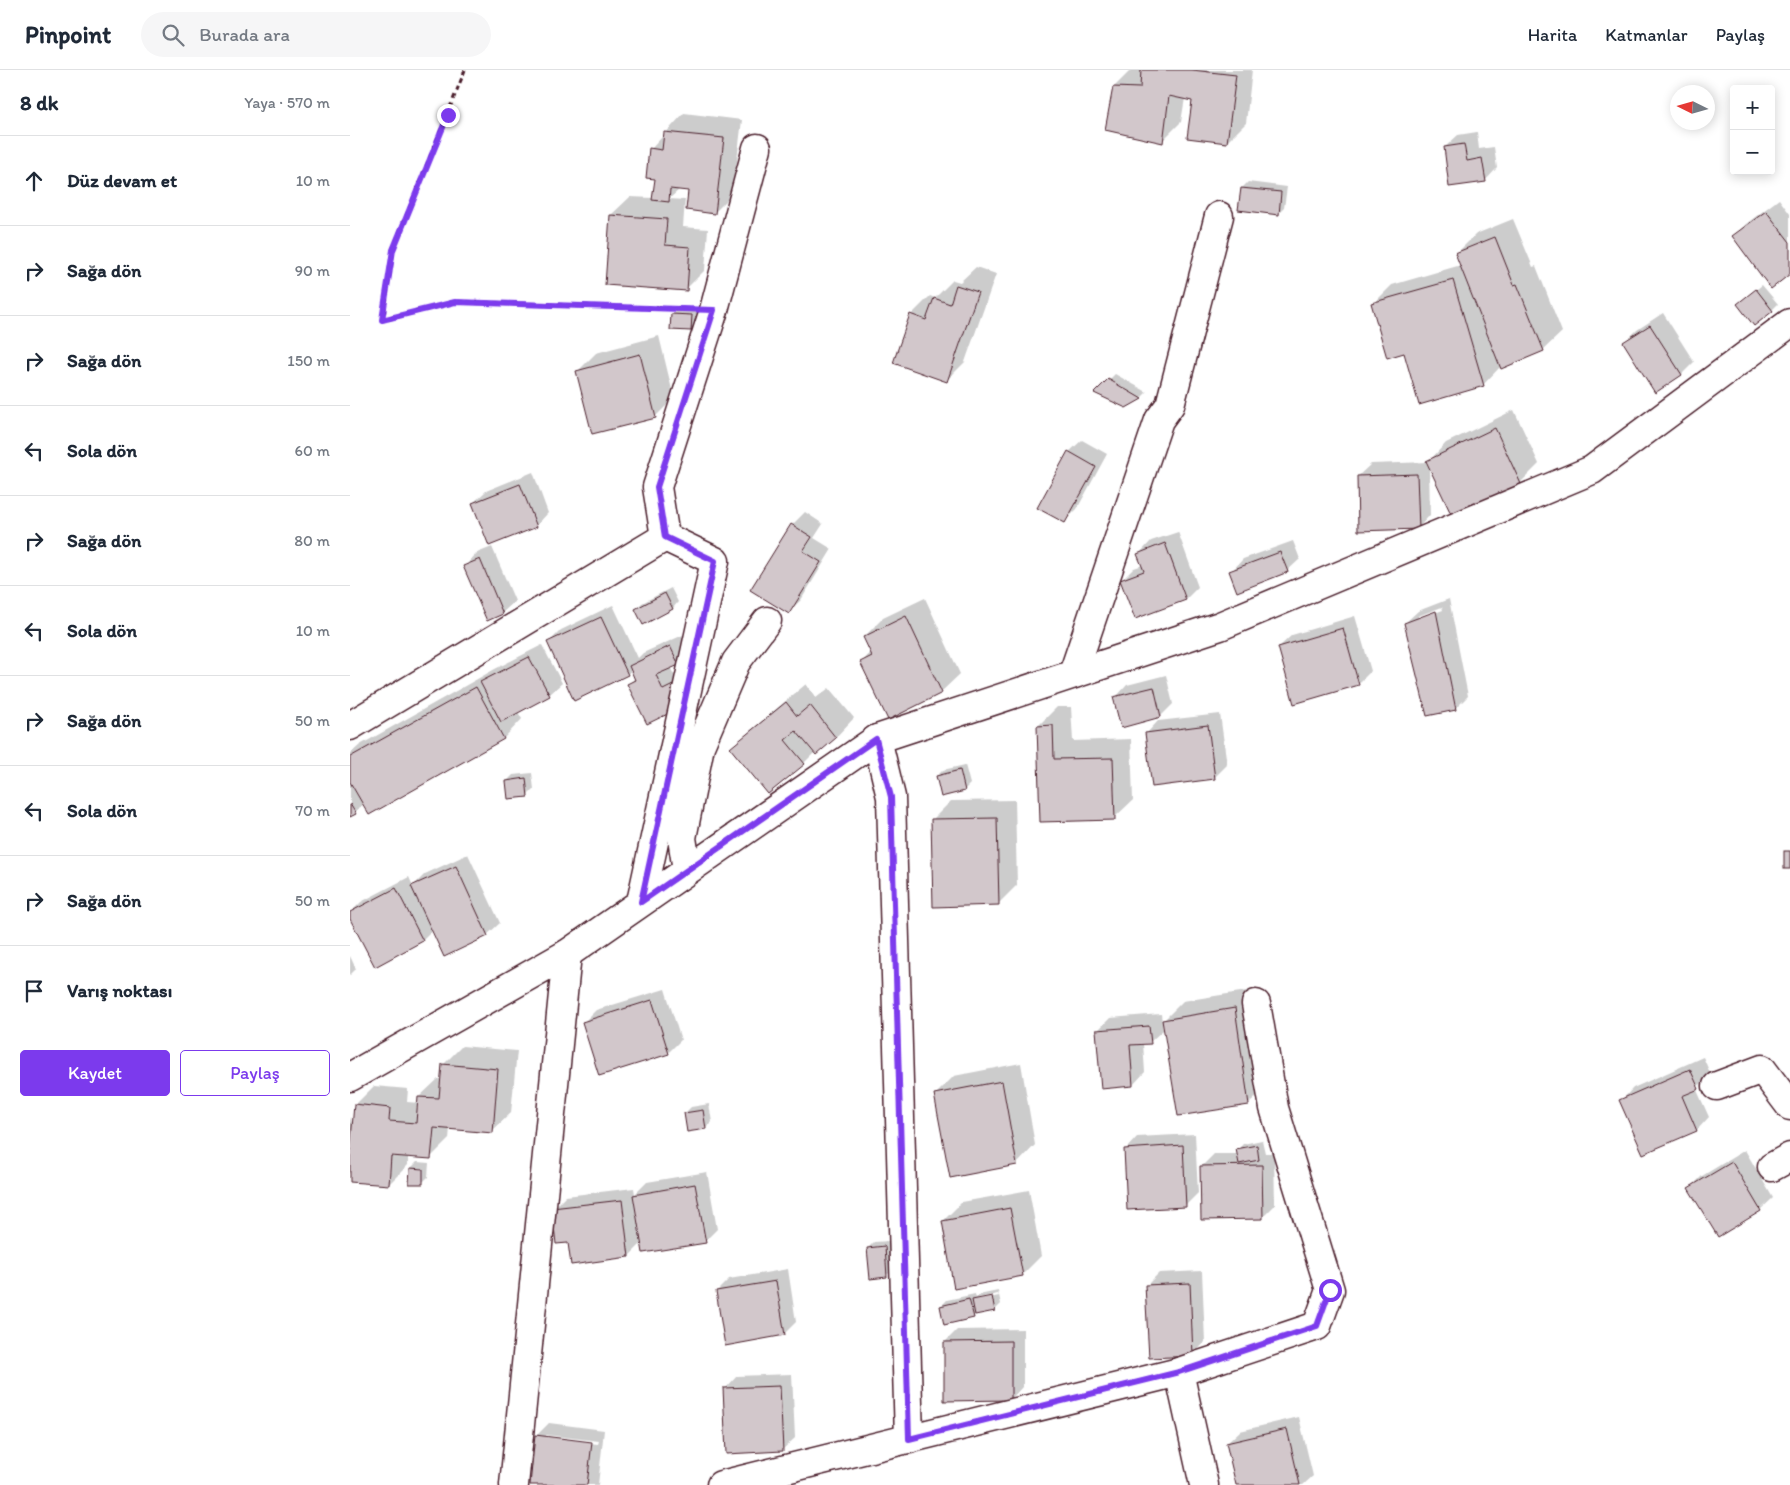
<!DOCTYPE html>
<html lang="tr">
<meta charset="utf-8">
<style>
:root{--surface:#fff;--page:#f6f6f7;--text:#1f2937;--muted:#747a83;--line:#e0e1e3;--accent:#7c3aed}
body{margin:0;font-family:Itim,sans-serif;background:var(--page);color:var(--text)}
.controls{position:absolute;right:15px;top:15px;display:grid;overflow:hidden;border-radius:5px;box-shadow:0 2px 12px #0003}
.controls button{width:45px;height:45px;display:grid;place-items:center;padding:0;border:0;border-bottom:1px solid var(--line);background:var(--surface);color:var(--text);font:25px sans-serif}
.compass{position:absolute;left:1320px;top:15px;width:45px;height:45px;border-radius:50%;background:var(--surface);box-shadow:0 2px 12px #0003;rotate:275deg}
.stop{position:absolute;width:15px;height:15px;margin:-11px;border:4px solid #7c3aed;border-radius:50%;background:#fff}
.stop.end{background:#7c3aed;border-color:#fff;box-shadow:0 1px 5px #0008}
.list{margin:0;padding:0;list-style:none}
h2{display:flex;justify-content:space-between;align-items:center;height:65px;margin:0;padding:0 20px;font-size:21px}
h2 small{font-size:16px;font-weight:400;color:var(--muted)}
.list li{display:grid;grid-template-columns:32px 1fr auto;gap:15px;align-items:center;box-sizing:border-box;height:90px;padding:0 20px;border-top:1px solid var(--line)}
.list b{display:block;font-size:19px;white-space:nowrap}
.list em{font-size:16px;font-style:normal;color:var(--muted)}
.actions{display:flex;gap:10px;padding:15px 20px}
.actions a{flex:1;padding:11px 0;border:1px solid var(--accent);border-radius:5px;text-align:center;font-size:18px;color:var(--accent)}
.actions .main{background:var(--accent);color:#fff}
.icon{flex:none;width:28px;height:28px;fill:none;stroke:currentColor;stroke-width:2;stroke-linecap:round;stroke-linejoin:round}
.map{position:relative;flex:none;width:1440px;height:1415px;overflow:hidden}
header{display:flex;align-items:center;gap:30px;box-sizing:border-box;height:70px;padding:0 25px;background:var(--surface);border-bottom:1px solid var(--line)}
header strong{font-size:24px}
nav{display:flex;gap:28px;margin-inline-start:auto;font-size:18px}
.search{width:350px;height:45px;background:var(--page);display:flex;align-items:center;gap:12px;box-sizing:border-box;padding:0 18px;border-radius:28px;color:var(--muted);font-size:19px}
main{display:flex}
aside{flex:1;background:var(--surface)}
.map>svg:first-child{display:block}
.shadow{fill:#0003;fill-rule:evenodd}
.building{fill:#d2c7cb;stroke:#4a1f2b}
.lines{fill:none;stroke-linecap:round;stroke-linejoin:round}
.minor-casing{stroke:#4a1f2b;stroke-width:31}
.path{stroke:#4a1f2b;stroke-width:3;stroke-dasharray:5 4;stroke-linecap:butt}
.minor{stroke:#fff;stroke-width:28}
.route{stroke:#7c3aed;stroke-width:6}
</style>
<header>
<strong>Pinpoint</strong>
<div class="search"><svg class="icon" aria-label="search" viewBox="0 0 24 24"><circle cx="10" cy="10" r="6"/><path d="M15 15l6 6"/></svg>Burada ara</div>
<nav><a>Harita</a><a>Katmanlar</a><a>Paylaş</a></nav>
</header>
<main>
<aside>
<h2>8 dk<small>Yaya · 570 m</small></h2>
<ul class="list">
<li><svg class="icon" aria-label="ahead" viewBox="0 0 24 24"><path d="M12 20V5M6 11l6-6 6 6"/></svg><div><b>Düz devam et</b></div><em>10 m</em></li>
<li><svg class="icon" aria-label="right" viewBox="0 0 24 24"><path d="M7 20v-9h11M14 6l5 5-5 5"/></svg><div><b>Sağa dön</b></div><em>90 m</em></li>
<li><svg class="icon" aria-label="right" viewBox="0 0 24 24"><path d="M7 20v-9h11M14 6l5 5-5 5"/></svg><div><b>Sağa dön</b></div><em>150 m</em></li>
<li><svg class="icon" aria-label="left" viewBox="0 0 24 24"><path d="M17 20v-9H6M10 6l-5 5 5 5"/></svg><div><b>Sola dön</b></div><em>60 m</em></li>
<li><svg class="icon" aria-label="right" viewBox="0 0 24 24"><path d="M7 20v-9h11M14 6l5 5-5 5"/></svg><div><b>Sağa dön</b></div><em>80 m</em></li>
<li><svg class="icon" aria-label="left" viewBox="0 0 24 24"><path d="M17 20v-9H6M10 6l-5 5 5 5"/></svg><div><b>Sola dön</b></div><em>10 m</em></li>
<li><svg class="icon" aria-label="right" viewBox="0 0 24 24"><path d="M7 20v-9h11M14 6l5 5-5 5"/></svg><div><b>Sağa dön</b></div><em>50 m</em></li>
<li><svg class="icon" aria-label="left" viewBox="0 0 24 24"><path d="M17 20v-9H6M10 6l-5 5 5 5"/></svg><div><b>Sola dön</b></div><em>70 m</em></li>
<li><svg class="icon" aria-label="right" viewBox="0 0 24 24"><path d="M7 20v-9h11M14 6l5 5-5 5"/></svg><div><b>Sağa dön</b></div><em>50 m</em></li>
<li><svg class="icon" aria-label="arrive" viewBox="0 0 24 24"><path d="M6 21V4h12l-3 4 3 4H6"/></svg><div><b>Varış noktası</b></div></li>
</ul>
<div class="actions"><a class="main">Kaydet</a><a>Paylaş</a></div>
</aside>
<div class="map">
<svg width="1440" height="1415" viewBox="0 0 1440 1415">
<rect width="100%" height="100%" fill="#fff"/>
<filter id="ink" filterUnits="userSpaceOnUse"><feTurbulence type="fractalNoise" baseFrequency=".02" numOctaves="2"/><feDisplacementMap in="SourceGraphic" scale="10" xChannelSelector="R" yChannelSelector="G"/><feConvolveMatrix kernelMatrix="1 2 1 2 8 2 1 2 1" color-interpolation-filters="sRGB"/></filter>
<g filter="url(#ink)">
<g class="shadow">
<path d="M 781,0 L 902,0 L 896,53 L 877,72 L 843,30 L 835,28 L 831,52 L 812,71 L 764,17 Z"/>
<path d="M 334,43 L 392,50 L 383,124 L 365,142 L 339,120 L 330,119 L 319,129 L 335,130 L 333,157 L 358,159 L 355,200 L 336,219 L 261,145 L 280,127 L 303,128 L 306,108 L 301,79 Z"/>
<path d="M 1127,62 L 1129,79 L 1144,77 L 1147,98 L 1135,111 L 1095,77 L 1108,65 Z"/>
<path d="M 898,112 L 937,117 L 934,138 L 928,144 L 892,118 Z"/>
<path d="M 1429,129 L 1440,144 L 1440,203 L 1383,167 L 1396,154 Z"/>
<path d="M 1163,149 L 1183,197 L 1186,196 L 1212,262 L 1193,280 L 1151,296 L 1133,315 L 1055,282 L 1023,234 L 1042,215 L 1111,195 L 1107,183 L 1126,164 Z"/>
<path d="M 626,197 L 646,204 L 615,292 L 597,310 L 561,245 L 580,226 L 585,228 L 603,210 L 610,212 Z"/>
<path d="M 1412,215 L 1428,234 L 1422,240 L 1395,229 Z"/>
<path d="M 328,238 L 348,239 L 347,254 L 341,260 L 322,244 Z"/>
<path d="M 1313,243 L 1344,292 L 1332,304 L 1305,321 L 1275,272 L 1287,260 Z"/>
<path d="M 309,266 L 324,328 L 306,346 L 243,363 L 227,302 L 246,283 Z"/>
<path d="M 765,304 L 797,322 L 791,328 L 776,336 L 747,322 Z"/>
<path d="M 1164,340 L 1189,394 L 1170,413 L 1079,395 L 1080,445 L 1068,458 L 1008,406 L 1021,394 L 1078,392 L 1096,373 Z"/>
<path d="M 732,370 L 757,384 L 727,439 L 714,452 L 719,382 Z"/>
<path d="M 183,402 L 198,443 L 186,456 L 123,433 L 136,421 Z"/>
<path d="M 455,442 L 473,454 L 464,468 L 482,479 L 451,530 L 438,542 L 442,455 Z"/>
<path d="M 828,462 L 848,517 L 836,529 L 786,548 L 772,510 L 784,498 L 793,495 L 789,484 L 801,471 Z"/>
<path d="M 943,471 L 950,489 L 937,501 L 881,502 L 893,489 Z"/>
<path d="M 142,477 L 165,531 L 152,543 L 115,496 L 127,483 Z"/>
<path d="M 321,518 L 328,532 L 323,538 L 286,539 L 292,533 Z"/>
<path d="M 575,528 L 610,604 L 591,622 L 512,592 L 521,582 L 514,567 L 533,548 Z"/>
<path d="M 1099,529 L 1118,626 L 1106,638 L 1055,553 L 1068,541 ZM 1092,537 L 1093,540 L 1068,549 L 1068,546 Z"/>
<path d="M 263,535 L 288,588 L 293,583 L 333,565 L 340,581 L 328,594 L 320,597 L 326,609 L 333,635 L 279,614 L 286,607 L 282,600 L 277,604 L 198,573 L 211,560 Z"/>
<path d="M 1005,546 L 1021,601 L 1008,614 L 929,577 L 942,565 Z"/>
<path d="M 192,575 L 212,613 L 199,625 L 168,642 L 172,649 L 154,668 L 19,743 L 14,734 L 0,745 L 0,684 L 10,675 L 145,599 Z"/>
<path d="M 816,605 L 823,634 L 811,646 L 765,628 L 777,615 Z"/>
<path d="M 456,614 L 466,628 L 479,618 L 504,648 L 486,667 L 466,683 L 465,682 L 454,693 L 382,678 L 401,660 Z"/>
<path d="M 707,637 L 721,637 L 723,671 L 781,669 L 783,730 L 764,748 L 691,751 L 688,656 Z"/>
<path d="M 870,644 L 877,695 L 864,708 L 796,664 L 808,651 Z"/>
<path d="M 615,695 L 620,714 L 614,720 L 587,706 L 593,700 Z"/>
<path d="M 182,703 L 184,719 L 178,725 L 159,727 L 157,711 L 163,705 Z"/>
<path d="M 665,730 L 667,815 L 648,834 L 582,750 L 601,731 Z"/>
<path d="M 118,784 L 150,853 L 137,865 L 83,860 L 73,870 L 0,846 L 0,843 L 11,832 L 59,807 L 63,816 L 75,804 Z"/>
<path d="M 0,886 L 6,899 L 0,905 Z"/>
<path d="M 315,919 L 331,970 L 318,983 L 233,953 L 246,940 Z"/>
<path d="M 903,920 L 918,1015 L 899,1033 L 813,951 L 833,931 Z"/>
<path d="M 811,944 L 813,960 L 800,972 L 793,973 L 795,1002 L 783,1015 L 747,961 L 760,948 Z"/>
<path d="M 112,976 L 167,981 L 161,1043 L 142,1061 L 100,1058 L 99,1069 L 80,1088 L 58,1086 L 58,1095 L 39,1114 L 0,1110 L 0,1047 L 3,1057 L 5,1035 L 24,1016 L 58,1019 L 57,1032 L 69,1033 L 69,1027 L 88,1009 L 92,1009 L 93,995 Z"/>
<path d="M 1353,987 L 1361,1005 L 1346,1018 L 1359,1047 L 1347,1060 L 1293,1083 L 1271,1031 L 1283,1018 Z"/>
<path d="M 671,993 L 685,1075 L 667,1094 L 586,1024 L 604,1006 Z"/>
<path d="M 359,1034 L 362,1052 L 356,1058 L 335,1043 L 341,1037 Z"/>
<path d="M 845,1064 L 848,1123 L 836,1135 L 775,1080 L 787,1067 Z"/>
<path d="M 912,1070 L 915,1083 L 924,1083 L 925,1135 L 912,1148 L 851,1097 L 864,1084 L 888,1084 L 887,1080 L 893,1074 Z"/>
<path d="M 1395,1080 L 1423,1128 L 1410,1140 L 1340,1118 L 1352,1106 Z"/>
<path d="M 67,1092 L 79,1093 L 78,1107 L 72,1113 L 60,1112 L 61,1098 Z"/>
<path d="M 357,1102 L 367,1159 L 355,1171 L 293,1172 L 279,1186 L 219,1171 L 203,1139 L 216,1126 L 284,1118 L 285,1124 L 297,1112 Z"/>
<path d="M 679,1120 L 691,1186 L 672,1205 L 593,1151 L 612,1132 Z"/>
<path d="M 540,1171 L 542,1200 L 536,1206 L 518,1178 L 524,1172 Z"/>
<path d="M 438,1199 L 446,1252 L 434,1264 L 367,1221 L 379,1209 Z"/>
<path d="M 852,1201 L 855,1272 L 843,1285 L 797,1215 L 809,1203 Z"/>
<path d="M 648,1221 L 651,1234 L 645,1240 L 626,1244 L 623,1247 L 591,1236 L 597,1230 L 625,1224 L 626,1228 L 629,1225 ZM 648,1224 L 649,1226 L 628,1230 L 628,1228 Z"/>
<path d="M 673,1259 L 673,1316 L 661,1329 L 595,1272 L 607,1260 Z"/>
<path d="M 442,1304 L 445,1368 L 432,1380 L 375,1319 L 387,1306 Z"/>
<path d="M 949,1347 L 963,1406 L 953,1415 L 887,1415 L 877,1373 L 890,1361 Z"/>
<path d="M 199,1353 L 254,1360 L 248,1415 L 181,1415 L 186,1366 ZM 196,1365 L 249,1371 L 248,1374 L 196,1368 Z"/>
</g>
<g class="building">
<path d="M 791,0 L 842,0 L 886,5 L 877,73 L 837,68 L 842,31 L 819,26 L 813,73 L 755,60 L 763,17 L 790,18 Z"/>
<path d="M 314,62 L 374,68 L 365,144 L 336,140 L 338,121 L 320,119 L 319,132 L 302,130 L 305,109 L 296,108 L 299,78 L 312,80 Z"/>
<path d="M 1114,74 L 1117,91 L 1132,88 L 1136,112 L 1099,117 L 1094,77 Z"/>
<path d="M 891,118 L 931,122 L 929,145 L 888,140 Z"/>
<path d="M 1416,141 L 1440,172 L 1440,204 L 1421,219 L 1382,166 Z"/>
<path d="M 260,145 L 317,149 L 315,175 L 340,177 L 337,221 L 255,215 Z"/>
<path d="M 1145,167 L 1164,215 L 1167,214 L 1194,281 L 1151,299 L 1105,183 Z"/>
<path d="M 1103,210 L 1134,316 L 1069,335 L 1054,283 L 1037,288 L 1021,233 Z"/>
<path d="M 606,215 L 628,222 L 597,312 L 543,293 L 560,244 L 576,250 L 584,228 L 600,234 Z"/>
<path d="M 1406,219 L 1423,241 L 1404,256 L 1387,234 Z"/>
<path d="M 321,244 L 342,245 L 341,261 L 320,260 Z"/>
<path d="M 1300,255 L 1332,305 L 1305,323 L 1273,272 Z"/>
<path d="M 290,284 L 306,348 L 242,364 L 226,301 Z"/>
<path d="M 758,309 L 792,329 L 776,338 L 744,323 Z"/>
<path d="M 1145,358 L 1171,414 L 1102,446 L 1076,391 Z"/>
<path d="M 718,381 L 746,397 L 715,453 L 687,438 Z"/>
<path d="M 1067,404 L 1069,459 L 1008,461 L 1007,406 Z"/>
<path d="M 170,414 L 187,457 L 139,476 L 122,433 Z"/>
<path d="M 441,454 L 462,467 L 453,481 L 471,492 L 439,544 L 400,520 Z"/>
<path d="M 815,473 L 836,530 L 785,549 L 770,510 L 794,501 L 787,484 Z"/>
<path d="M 930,482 L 938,502 L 887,522 L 879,501 Z"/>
<path d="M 130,489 L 153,544 L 137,551 L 113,496 Z"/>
<path d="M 315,523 L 323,539 L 293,555 L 285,539 Z"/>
<path d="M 1086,541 L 1106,640 L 1077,646 L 1054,553 Z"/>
<path d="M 556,546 L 592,623 L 538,650 L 510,592 L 522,586 L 513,567 Z"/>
<path d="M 251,547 L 278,605 L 224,631 L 197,572 Z"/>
<path d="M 993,558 L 1009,615 L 944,634 L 928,577 Z"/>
<path d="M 320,576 L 329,595 L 306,605 L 313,620 L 323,615 L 334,636 L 297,654 L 277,614 L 285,610 L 279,596 Z"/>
<path d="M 179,587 L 200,626 L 151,652 L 130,612 Z"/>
<path d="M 126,617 L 154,669 L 19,745 L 0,712 L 0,687 Z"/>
<path d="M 804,617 L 811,647 L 771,658 L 763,627 Z"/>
<path d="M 436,632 L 447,646 L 460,635 L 486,668 L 466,685 L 446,661 L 435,670 L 455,694 L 418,724 L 380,678 Z"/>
<path d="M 703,655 L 704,689 L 763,688 L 765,750 L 690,752 L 687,656 Z"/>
<path d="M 858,655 L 865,709 L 802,717 L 795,663 Z"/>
<path d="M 610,700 L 615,721 L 591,727 L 586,706 Z"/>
<path d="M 176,708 L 178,727 L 158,729 L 156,711 Z"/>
<path d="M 0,734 L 6,744 L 0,747 Z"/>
<path d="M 647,748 L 649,835 L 583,837 L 581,749 Z"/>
<rect x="1434" y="781" width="6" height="18"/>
<path d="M 106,796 L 138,866 L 94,887 L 61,816 Z"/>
<path d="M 46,818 L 73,871 L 25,897 L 0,849 L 0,842 Z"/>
<path d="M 302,930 L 319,984 L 249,1006 L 232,952 Z"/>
<path d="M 885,938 L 899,1035 L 828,1046 L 812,950 Z"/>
<path d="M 799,956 L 801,974 L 780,975 L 783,1016 L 751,1019 L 746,960 Z"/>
<path d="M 92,994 L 148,999 L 143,1063 L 84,1058 L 81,1089 L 41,1086 L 39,1115 L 0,1112 L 0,1082 L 4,1034 L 40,1038 L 39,1051 L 66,1053 L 68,1027 L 89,1028 Z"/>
<path d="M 1340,999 L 1349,1019 L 1332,1026 L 1347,1061 L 1293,1084 L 1269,1030 Z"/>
<path d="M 652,1011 L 667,1095 L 600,1108 L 584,1024 Z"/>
<path d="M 353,1040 L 356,1059 L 337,1062 L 334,1043 Z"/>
<path d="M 833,1075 L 836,1137 L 777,1140 L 774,1079 Z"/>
<path d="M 907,1075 L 909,1090 L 889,1094 L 886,1079 Z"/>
<path d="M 1382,1092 L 1411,1141 L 1368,1167 L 1338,1118 Z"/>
<path d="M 912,1095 L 913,1149 L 851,1150 L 850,1096 Z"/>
<path d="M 60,1098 L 73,1099 L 73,1114 L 59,1114 Z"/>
<path d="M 345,1114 L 356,1173 L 293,1183 L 283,1125 Z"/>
<path d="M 272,1130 L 279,1187 L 221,1195 L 218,1173 L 206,1174 L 202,1138 Z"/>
<path d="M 660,1138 L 673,1206 L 604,1219 L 592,1151 Z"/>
<path d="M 535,1176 L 537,1207 L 520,1209 L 517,1178 Z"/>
<path d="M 426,1211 L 435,1265 L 375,1276 L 366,1221 Z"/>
<path d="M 840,1213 L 843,1286 L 799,1288 L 795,1215 Z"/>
<path d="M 642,1226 L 645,1241 L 625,1245 L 622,1230 Z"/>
<path d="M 619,1229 L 624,1248 L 594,1255 L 590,1236 Z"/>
<path d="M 661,1271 L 661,1330 L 594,1331 L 594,1272 Z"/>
<path d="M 430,1316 L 433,1381 L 376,1384 L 373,1318 Z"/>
<path d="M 937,1359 L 950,1415 L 886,1415 L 876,1373 Z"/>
<path d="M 185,1365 L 242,1372 L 237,1415 L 180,1415 Z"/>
</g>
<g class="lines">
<defs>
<g id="minor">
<path d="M 315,467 L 307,417 L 364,240 L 407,78"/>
<path d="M 723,604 L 809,350 L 820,335 L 869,146"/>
<path d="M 0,656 L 315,467 L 365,491 L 291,832"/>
<path d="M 337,800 L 332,768 L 350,676 L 386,592 L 417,551"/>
<path d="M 217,884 L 527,669"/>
<path d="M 0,1007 L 217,884 L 164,1415"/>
<path d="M 1367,1016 L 1412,999 L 1440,1036"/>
<path d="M 1422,1097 L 1440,1087"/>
<path d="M 829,1302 L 967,1256 L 980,1220 L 924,1038 L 906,934"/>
<path d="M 559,1369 L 541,727 L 527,669 L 870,556 L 1242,400 L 1440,253"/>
<path d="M 371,1415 L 829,1302 L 854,1415"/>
</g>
</defs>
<use href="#minor" class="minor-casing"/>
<path class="path" d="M 115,0 L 43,180 L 33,250 L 105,232 L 334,239"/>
<use href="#minor" class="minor"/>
</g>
</g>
<g class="lines" filter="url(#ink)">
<path class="route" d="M 98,45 L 43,180 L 32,250 L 105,232 L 364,240 L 307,417 L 315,467 L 365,491 L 291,832 L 526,669 L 541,727 L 559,1369 L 829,1302 L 967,1256 L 980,1220"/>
</g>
</svg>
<div class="controls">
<button>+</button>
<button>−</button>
</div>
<svg class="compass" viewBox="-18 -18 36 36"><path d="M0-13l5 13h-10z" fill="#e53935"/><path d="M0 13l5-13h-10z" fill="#747a83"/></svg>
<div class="stop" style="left:980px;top:1220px"></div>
<div class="stop end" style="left:98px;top:45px"></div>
</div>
</main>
